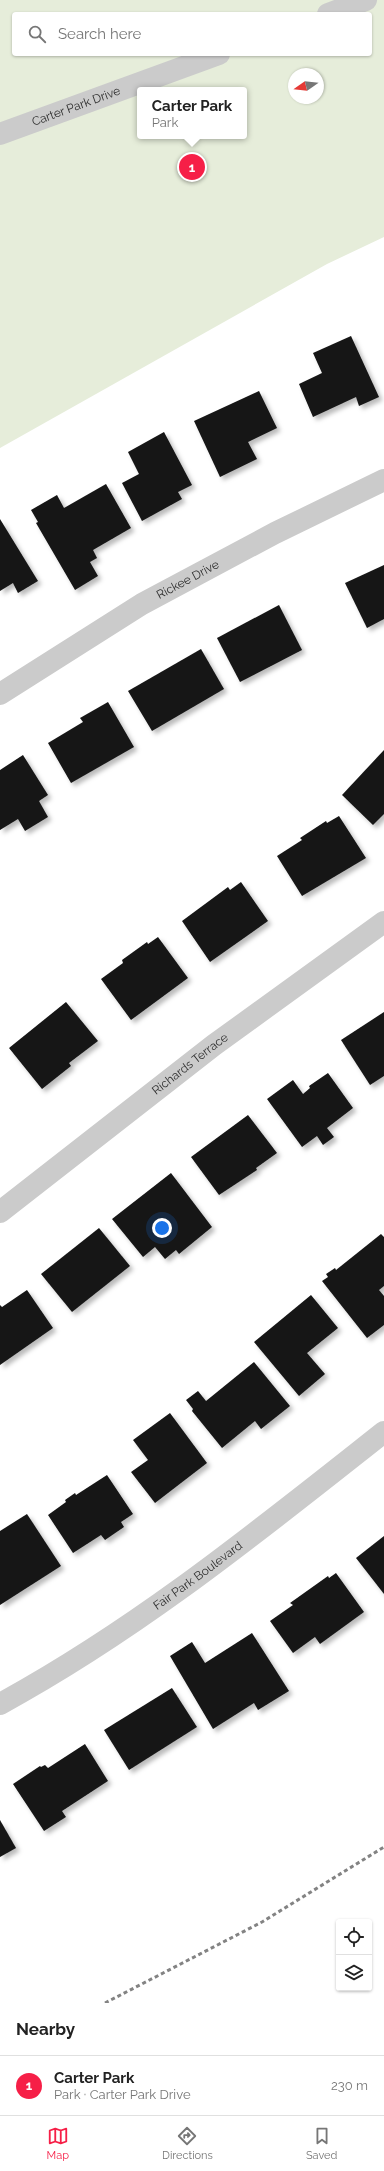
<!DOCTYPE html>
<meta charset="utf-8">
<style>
:root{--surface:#fff;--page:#f2f2f2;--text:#222;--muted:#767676;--line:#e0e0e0;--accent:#f61f47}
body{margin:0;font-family:Raleway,sans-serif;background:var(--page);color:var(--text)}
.controls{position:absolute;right:12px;bottom:12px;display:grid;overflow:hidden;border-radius:4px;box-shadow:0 1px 3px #0004}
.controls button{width:36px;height:36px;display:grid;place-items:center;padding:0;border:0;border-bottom:1px solid var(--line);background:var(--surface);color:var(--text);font:20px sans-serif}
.compass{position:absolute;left:288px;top:68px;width:36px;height:36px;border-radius:50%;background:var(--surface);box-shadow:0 1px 3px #0004;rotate:256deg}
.you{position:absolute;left:162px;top:1228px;width:14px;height:14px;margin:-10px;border:3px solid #fff;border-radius:50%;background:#1a73e8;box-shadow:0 0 0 6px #1a73e833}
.badge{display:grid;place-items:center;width:26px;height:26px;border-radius:50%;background:var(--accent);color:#fff;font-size:13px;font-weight:700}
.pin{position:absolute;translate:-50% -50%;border:2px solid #fff;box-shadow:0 1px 4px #0006}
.popup{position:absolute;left:137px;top:87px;width:110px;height:52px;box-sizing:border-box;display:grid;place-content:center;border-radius:4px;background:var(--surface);filter:drop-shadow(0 1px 3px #0005);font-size:13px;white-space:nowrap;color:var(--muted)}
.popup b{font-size:15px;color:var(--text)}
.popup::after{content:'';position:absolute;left:50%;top:100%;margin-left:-8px;border:8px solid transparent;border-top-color:var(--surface)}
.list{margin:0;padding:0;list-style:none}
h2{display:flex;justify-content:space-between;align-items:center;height:52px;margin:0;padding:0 16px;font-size:17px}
h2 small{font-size:13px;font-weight:400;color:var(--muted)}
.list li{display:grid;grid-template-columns:26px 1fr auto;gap:12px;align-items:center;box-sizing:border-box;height:60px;padding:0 16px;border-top:1px solid var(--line)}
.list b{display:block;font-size:15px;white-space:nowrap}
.list p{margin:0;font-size:13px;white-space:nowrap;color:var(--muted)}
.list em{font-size:13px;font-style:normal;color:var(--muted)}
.icon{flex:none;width:22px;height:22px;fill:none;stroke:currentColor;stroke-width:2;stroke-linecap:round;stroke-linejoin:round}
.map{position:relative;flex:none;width:384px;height:2003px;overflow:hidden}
.search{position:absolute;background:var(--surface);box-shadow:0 1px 3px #0004;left:12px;right:12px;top:12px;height:44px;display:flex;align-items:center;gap:10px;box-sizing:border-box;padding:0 14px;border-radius:4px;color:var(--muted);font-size:15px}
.sheet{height:112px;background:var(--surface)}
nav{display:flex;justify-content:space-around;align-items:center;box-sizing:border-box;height:56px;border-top:1px solid var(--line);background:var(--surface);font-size:11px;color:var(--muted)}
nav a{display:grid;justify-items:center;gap:2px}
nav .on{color:var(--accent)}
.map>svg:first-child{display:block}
.green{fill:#e6edda;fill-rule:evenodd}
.building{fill:#151515;filter:url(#shadow)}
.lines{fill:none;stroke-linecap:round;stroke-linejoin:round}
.street{stroke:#cbcbcb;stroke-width:22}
.rail{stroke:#838383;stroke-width:3;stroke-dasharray:4 3;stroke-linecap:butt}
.labels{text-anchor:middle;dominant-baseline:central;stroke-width:4;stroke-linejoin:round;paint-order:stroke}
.street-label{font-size:12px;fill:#2e2e2e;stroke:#fff}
</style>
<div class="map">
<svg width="384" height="2003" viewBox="0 0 384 2003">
<defs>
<filter id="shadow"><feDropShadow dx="3.5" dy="3.5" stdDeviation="2" flood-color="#0004"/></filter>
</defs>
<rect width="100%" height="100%" fill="#fff"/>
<path class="green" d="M 0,0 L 384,0 L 384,237 L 327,264 L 0,448 ZM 14,14 L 370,14 L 370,54 L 14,54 ZM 294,74 L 318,74 L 318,98 L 294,98 ZM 140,90 L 244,90 L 244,136 L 140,136 Z"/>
<g class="building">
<path d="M 351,336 L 379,397 L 359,406 L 356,397 L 313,417 L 299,384 L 322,373 L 313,353 Z"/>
<path d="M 259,391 L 277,428 L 248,442 L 257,459 L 220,477 L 194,421 Z"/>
<path d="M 164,432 L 192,485 L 178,492 L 182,499 L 142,521 L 122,483 L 139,474 L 128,452 Z"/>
<path d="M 106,484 L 131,528 L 93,550 L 97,558 L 90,562 L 98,576 L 75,590 L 36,523 L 38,522 L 31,510 L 57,495 L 64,508 Z"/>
<path d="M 0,519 L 38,581 L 18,593 L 13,583 L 0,591 Z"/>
<path d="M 384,565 L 384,619 L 367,628 L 345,583 Z"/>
<path d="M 279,605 L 302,650 L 240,682 L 217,638 Z"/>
<path d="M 201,649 L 224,689 L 152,731 L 128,691 Z"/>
<path d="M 108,702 L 134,747 L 71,783 L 48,743 L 83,722 L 80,718 Z"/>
<path d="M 384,750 L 384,814 L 373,825 L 342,795 Z"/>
<path d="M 23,755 L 48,795 L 39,801 L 48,817 L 25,831 L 18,819 L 0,830 L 0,770 Z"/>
<path d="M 339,816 L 366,858 L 302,896 L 277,856 L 302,840 L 300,838 L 326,821 L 327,823 Z"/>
<path d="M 241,882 L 268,921 L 210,962 L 182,921 L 228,887 L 230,890 Z"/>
<path d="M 158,937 L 188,978 L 131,1020 L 101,979 L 123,963 L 122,960 L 147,942 L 148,944 Z"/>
<path d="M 66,1002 L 98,1041 L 69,1063 L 71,1066 L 42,1089 L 9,1048 Z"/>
<path d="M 384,1012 L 384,1076 L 370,1085 L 341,1040 Z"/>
<path d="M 328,1073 L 353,1108 L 327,1128 L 334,1137 L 323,1145 L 317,1136 L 302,1147 L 267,1099 L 293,1080 L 303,1094 L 310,1088 L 309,1086 Z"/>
<path d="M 248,1115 L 277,1153 L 256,1168 L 257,1170 L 219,1195 L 191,1157 Z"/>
<path d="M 171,1173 L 212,1227 L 179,1254 L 176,1250 L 165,1259 L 155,1247 L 143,1257 L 112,1219 Z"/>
<path d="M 99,1228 L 130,1266 L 72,1312 L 41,1274 Z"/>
<path d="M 381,1234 L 384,1237 L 384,1286 L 379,1290 L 384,1296 L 384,1325 L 367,1338 L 322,1281 L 328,1277 L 326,1274 L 335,1268 L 336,1270 Z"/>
<path d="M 27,1290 L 53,1328 L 0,1365 L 0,1305 L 2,1307 Z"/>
<path d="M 311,1295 L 338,1328 L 307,1353 L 325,1374 L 299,1396 L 254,1342 Z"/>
<path d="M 254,1362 L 290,1406 L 261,1429 L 255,1421 L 222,1448 L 192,1411 L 193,1409 L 186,1400 L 198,1391 L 206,1401 Z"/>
<path d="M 170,1413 L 207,1463 L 155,1503 L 131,1472 L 148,1460 L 133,1440 Z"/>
<path d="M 107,1475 L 133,1514 L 121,1522 L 124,1527 L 105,1540 L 101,1535 L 73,1553 L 48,1515 L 66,1502 L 65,1500 L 75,1493 L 76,1495 Z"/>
<path d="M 27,1514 L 61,1566 L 0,1605 L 0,1531 Z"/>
<path d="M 384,1536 L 384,1594 L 356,1558 Z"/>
<path d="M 336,1573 L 364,1612 L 320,1644 L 315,1637 L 293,1653 L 270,1621 L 293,1605 L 290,1603 L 328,1576 L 329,1578 Z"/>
<path d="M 252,1633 L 289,1691 L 258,1710 L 254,1703 L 213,1729 L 170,1656 L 192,1642 L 205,1663 Z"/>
<path d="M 172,1688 L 197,1727 L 129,1770 L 104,1730 Z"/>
<path d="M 85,1744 L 108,1781 L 62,1811 L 66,1817 L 44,1831 L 13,1784 L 40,1766 L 41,1767 L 45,1765 L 48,1768 Z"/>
<path d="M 0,1820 L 16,1848 L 0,1857 Z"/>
</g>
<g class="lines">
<g class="street">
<path d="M 328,14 L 366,0"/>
<path id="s1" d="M 0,134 L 219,54"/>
<path id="s2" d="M 0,694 L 142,604 L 275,533 L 384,480"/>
<path id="s3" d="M 0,1212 L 214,1045 L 384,922"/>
<path id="s4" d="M 0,1704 C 138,1629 261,1529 384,1432"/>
</g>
<path class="rail" d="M 105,2003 L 262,1922 L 384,1847"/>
</g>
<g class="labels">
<g class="street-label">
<text stroke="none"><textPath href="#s1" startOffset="81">Carter Park Drive</textPath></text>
<text stroke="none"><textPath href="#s2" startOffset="220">Rickee Drive</textPath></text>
<text stroke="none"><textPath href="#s3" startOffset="241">Richards Terrace</textPath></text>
<text stroke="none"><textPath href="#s4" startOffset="236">Fair Park Boulevard</textPath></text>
</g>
</g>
</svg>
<div class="controls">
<button><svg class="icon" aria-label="locate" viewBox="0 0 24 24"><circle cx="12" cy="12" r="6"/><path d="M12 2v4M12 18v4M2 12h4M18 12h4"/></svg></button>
<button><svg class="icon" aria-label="layers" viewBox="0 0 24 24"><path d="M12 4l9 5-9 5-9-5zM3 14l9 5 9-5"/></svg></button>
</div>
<svg class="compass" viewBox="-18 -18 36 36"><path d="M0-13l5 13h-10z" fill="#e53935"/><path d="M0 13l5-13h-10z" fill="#767676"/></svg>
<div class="you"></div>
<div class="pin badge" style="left:192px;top:167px">1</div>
<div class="popup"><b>Carter Park</b>Park</div>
<div class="search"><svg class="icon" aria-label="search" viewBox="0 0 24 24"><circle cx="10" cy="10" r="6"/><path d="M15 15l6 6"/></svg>Search here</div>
</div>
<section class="sheet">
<h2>Nearby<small></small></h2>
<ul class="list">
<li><span class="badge">1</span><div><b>Carter Park</b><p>Park · Carter Park Drive</p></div><em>230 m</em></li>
</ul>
</section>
<nav>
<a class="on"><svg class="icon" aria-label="map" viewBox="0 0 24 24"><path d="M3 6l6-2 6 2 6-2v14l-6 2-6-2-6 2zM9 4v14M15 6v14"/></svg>Map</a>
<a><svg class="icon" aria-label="directions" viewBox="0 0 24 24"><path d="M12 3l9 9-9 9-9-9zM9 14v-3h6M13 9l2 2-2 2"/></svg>Directions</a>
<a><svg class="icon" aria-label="saved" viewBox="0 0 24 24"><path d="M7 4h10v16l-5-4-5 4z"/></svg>Saved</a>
</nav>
